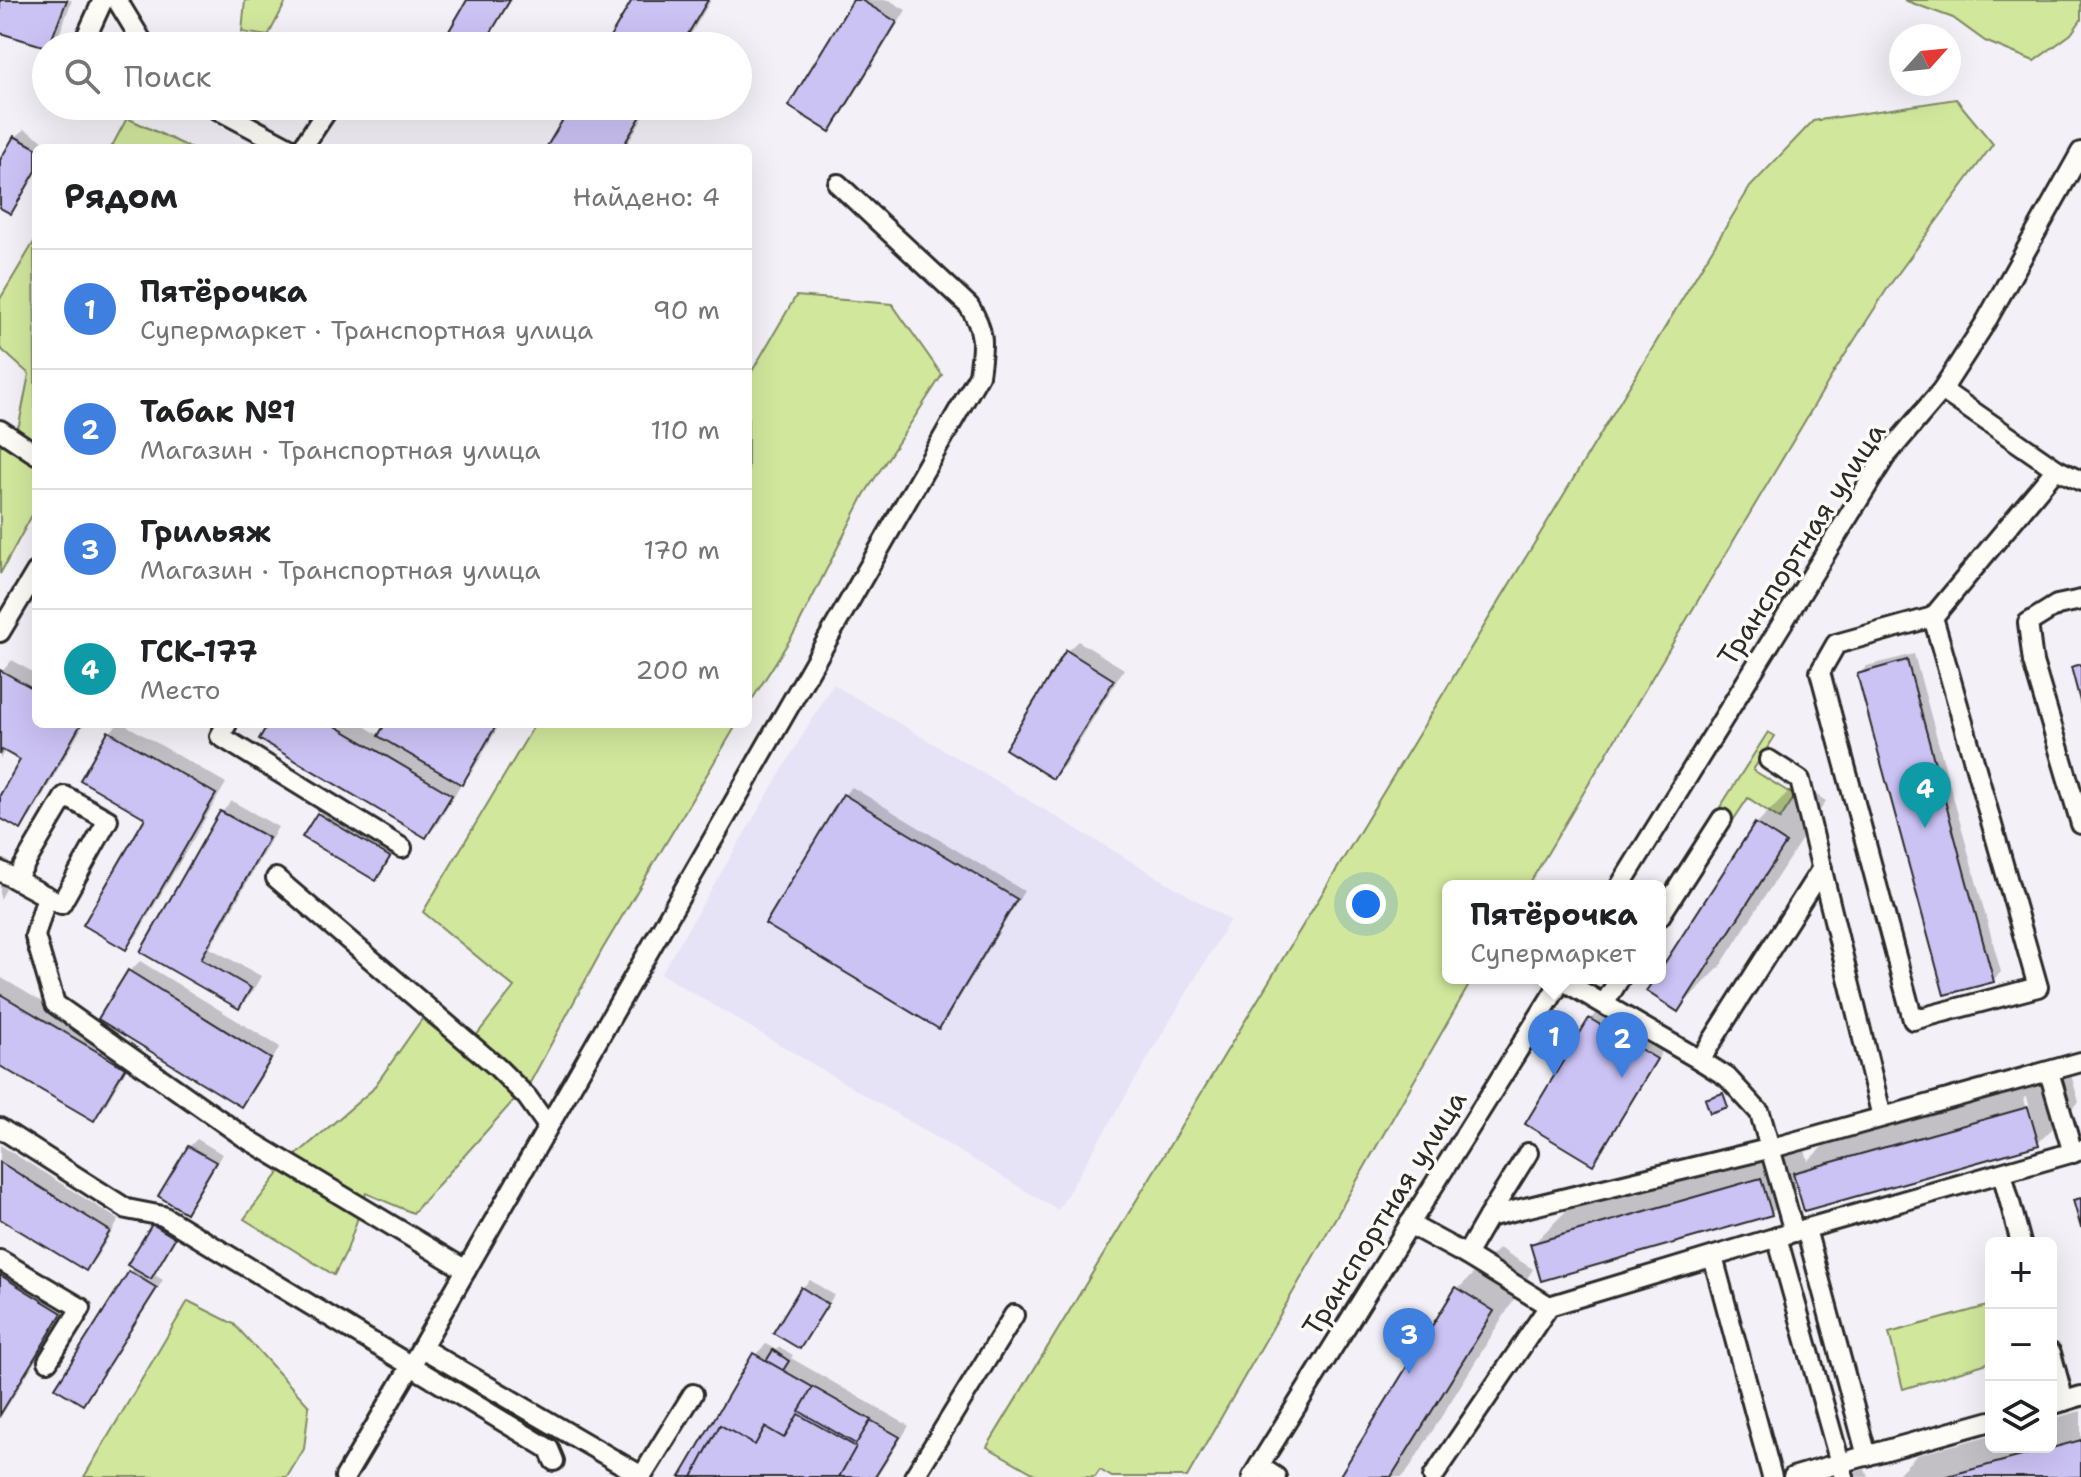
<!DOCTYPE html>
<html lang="ru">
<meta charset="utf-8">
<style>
:root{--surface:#fff;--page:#f6f6f6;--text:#202124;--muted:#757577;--line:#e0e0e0;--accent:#ea580c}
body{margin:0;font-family:"Shantell Sans",sans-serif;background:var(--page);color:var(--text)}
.controls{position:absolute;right:24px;bottom:24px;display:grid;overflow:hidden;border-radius:12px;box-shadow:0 8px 32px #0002}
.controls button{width:72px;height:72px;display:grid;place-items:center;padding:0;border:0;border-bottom:2px solid var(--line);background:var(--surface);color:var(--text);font:40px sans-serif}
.compass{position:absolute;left:1889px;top:24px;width:72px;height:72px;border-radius:50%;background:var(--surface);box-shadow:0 8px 32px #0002;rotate:63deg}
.you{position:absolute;left:1366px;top:904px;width:28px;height:28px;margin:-20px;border:6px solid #fff;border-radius:50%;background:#1a73e8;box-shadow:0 0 0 12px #1a73e833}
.badge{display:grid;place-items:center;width:52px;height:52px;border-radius:50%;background:var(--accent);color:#fff;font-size:26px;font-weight:700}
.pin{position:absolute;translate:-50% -66px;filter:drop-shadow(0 2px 4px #0008)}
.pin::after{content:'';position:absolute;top:42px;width:28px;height:24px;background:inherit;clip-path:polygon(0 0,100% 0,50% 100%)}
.popup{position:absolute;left:1442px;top:880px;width:224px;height:104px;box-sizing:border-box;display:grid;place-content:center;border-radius:12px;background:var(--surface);filter:drop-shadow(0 2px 6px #0005);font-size:26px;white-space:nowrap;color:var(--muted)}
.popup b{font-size:30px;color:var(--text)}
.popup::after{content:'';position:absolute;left:50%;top:100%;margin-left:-16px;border:16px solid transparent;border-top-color:var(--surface)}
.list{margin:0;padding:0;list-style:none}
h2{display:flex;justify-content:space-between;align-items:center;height:104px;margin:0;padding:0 32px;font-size:34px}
h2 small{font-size:26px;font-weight:400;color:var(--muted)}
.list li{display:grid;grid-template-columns:52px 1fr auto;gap:24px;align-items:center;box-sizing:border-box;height:120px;padding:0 32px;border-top:2px solid var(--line)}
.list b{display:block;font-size:30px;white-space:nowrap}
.list p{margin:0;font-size:26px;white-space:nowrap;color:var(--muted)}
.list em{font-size:26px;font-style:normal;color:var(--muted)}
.icon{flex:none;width:44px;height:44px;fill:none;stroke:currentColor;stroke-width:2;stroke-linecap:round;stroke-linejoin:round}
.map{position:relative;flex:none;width:2081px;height:1477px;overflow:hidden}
.search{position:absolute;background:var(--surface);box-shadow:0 8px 32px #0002;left:32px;top:32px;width:720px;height:88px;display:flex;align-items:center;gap:20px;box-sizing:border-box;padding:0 28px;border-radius:44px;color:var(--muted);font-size:30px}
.panel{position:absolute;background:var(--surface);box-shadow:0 8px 32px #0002;left:32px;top:144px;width:720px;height:584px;border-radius:12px}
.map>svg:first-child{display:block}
.built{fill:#e7e3f6}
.green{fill:#d1e79c;stroke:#7e8964;stroke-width:2}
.shadow{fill:#0003;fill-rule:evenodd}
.building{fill:#ccc3f5;stroke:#2b2b2b;stroke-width:2}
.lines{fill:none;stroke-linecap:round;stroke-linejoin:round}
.minor-casing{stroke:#2b2b2b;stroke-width:24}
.minor{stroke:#fdfcf7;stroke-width:18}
.labels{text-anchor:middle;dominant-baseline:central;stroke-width:7;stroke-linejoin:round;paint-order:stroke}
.street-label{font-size:28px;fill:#2b2b2b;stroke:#fdfcf7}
</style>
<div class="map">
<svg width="2081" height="1477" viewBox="0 0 2081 1477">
<rect width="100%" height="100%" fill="#f3f1f7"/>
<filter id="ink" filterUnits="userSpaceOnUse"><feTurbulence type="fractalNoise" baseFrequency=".0125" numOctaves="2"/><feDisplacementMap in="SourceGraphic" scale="16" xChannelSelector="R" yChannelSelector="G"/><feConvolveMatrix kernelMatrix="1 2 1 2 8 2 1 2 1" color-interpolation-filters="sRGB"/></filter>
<g filter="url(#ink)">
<path class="built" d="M 833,684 L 1230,920 L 1058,1210 L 661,974 Z"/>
<g class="green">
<path d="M 245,0 L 287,0 L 268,36 L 242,32 Z"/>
<path d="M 1904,0 L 2081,0 L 2081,20 L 2071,34 L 2034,61 L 1985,41 L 1953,18 Z"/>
<path d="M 1956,99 L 1993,144 L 1889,286 L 1834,372 L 1528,886 L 1448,886 L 1448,978 L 1473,978 L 1187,1477 L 1112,1477 L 1100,1470 L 1095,1477 L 1040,1477 L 987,1447 L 1750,187 L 1813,121 Z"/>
<path d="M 127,118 L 191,148 L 111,148 Z"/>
<path d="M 34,242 L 36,508 L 0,574 L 0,446 L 19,425 L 29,374 L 0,348 L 0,299 Z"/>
<path d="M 796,296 L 892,304 L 942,375 L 864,495 L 796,630 L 748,706 L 748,378 Z"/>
<path d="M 535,724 L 737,724 L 602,950 L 531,1081 L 413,1213 L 366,1193 L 347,1250 L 334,1275 L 244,1219 L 286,1164 L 372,1090 L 422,1019 L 464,1051 L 514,987 L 423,912 Z"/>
<path d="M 1768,732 L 1775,736 L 1753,770 L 1795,796 L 1780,819 L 1748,798 L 1732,822 L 1717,812 Z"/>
<path d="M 188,1301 L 234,1324 L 309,1406 L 304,1449 L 287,1477 L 84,1477 Z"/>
<path d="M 1991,1305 L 1991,1362 L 1903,1389 L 1889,1333 Z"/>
</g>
<g class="shadow">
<path d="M 0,0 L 72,0 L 59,35 L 48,46 L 0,30 Z"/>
<path d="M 470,0 L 512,0 L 482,46 L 477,46 Z"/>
<path d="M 634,0 L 711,0 L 684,46 L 608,46 Z"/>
<path d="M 855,0 L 889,0 L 906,10 L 840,118 L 829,129 Z"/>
<path d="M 573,106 L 649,106 L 625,148 L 549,148 Z"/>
<path d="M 24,129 L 52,146 L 51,148 L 36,148 L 36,173 L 18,204 L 11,212 L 0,205 L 0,164 L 16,137 Z"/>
<path d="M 1078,641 L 1124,669 L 1064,766 L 1053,776 L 1067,651 Z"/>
<path d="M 1914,654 L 2001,972 L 1993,980 L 1859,674 L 1867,666 Z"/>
<path d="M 12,660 L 36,674 L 36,724 L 84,724 L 31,816 L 21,827 L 0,815 L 0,799 L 22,760 L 5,750 L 0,759 L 0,674 Z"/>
<path d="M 118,724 L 124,724 L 226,783 L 136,937 L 126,948 L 148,817 L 109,733 Z"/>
<path d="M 270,724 L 361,724 L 380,736 L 387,724 L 500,724 L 472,772 L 462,782 L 437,825 L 426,836 Z"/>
<path d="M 1797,783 L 1826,801 L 1719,968 L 1678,1009 L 1657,978 L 1660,978 L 1660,974 L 1756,824 Z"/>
<path d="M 852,787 L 1024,891 L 947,1019 L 939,1026 L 768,923 L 844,795 Z"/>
<path d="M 232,801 L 278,827 L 210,948 L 261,976 L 250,996 L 239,1006 L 142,952 L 222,812 Z"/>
<path d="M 326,807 L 397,849 L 376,879 L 318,815 Z"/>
<path d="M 0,869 L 13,876 L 0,900 Z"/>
<path d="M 140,961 L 280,1047 L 251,1094 L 241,1105 L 129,972 Z"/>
<path d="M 0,977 L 134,1056 L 104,1108 L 94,1119 L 0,1063 Z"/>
<path d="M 1599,1011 L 1663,1050 L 1601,1154 L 1593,1162 L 1591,1019 Z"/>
<path d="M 2069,1068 L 2079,1102 L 2038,1143 L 1799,1185 L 1771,1213 L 1532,1245 L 1573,1204 L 1802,1138 L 1808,1161 L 1836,1133 ZM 2027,1097 L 2033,1119 L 2029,1119 L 2024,1098 Z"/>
<path d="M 197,1139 L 222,1154 L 194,1202 L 186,1210 L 189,1147 Z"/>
<path d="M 0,1145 L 119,1220 L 96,1258 L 85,1269 L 0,1217 Z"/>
<path d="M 159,1220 L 179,1232 L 153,1274 L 163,1280 L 90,1395 L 82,1403 L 57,1387 L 135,1267 L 154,1225 Z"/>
<path d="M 1499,1248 L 1533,1269 L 1407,1472 L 1402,1477 L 1341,1477 L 1458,1289 Z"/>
<path d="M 0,1258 L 72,1302 L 0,1418 Z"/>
<path d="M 810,1280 L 834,1295 L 807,1339 L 799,1347 L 802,1288 Z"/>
<path d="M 766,1344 L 776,1350 L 779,1347 L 793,1355 L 791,1358 L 909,1426 L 877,1477 L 682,1477 L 755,1355 Z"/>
<path d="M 2081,1411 L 2081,1477 L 1895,1477 L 1917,1455 L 1991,1435 L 1991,1447 L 2051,1447 L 2051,1419 Z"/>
<path d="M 1865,1469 L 1868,1477 L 1838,1477 Z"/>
</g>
<g class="building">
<path d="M 0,0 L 67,0 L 49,46 L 46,47 L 0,33 Z"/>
<path d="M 467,0 L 510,0 L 483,46 L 473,46 L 449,31 Z"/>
<path d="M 632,0 L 708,0 L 681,46 L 605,46 Z"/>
<path d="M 853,0 L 861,0 L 897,22 L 830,132 L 788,106 Z"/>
<path d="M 571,106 L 647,106 L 622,148 L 546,148 Z"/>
<path d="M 14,136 L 36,148 L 36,171 L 11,214 L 0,208 L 0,160 Z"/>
<path d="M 1066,650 L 1114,680 L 1053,779 L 1005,749 Z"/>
<path d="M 1907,660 L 1994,982 L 1944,995 L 1857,674 Z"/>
<path d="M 2081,664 L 2081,705 L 2071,667 Z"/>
<path d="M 0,670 L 36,690 L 36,724 L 81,724 L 21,830 L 0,818 L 0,795 L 20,760 L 2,750 L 0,753 Z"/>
<path d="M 268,724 L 332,724 L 452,795 L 426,838 L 259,739 Z"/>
<path d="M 385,724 L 497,724 L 462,785 L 378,736 Z"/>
<path d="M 108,731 L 216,794 L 126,950 L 83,925 L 145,818 L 80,780 Z"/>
<path d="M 843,794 L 1017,899 L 939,1029 L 765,924 Z"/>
<path d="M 220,811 L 269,838 L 201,959 L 251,988 L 239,1009 L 140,952 Z"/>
<path d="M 317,813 L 390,857 L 376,881 L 302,837 Z"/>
<path d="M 1755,823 L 1786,843 L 1678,1012 L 1646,991 L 1655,978 L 1660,978 L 1660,970 Z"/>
<path d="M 128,970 L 271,1059 L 241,1107 L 98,1019 Z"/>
<path d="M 0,994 L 125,1068 L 94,1121 L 0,1066 Z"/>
<path d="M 1589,1018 L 1657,1059 L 1593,1165 L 1525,1124 Z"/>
<path d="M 1723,1093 L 1728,1107 L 1710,1113 L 1705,1099 Z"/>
<path d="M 2028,1107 L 2039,1145 L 1804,1211 L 1793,1173 Z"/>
<path d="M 188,1146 L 216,1162 L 186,1213 L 158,1196 Z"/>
<path d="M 0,1162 L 110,1231 L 86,1271 L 0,1219 Z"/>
<path d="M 1761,1178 L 1772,1215 L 1541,1281 L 1530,1244 Z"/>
<path d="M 2081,1198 L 2081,1228 L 2073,1200 Z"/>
<path d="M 152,1224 L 175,1238 L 151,1279 L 127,1265 Z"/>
<path d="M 129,1271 L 157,1288 L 83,1405 L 55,1388 Z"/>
<path d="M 0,1275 L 62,1313 L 0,1415 Z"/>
<path d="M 801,1287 L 828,1304 L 800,1349 L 773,1333 Z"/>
<path d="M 1456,1287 L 1494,1311 L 1391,1477 L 1339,1477 Z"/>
<path d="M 773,1350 L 789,1361 L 773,1386 L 757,1376 Z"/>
<path d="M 753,1353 L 900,1437 L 875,1477 L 680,1477 Z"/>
<path d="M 813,1387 L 871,1420 L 856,1444 L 799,1411 Z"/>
<path d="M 798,1414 L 856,1447 L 839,1477 L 692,1477 L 720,1425 L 755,1445 L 765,1427 L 784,1438 Z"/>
<path d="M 2081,1440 L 2081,1477 L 1944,1477 Z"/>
</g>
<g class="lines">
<defs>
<g id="minor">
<path d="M 117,0 L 145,46"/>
<path d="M 82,46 L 103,0"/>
<path d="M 211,106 L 290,148"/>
<path d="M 302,148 L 330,106"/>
<path d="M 1942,390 L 2056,469 L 2081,481"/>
<path d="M 0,430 L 36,454"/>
<path d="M 2081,600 L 2057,605 L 2028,623 L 2033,662 L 2081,824"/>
<path d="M 1933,617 L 2038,987 L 1913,1020 L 1820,672 L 1836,644 L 1933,617 L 2056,469"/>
<path d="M 0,632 L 36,572"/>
<path d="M 227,724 L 220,736 L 402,848"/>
<path d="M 1769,760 L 1800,780 L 1882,1117"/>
<path d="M 0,871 L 61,904 L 108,820 L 65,796 L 16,879"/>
<path d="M 276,878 L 497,1067 L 527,1097 L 547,1125"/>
<path d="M 1620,886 L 1885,457 L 1942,390 L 1984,325 L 2081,152"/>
<path d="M 47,896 L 35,936 L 55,1004 L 244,1137 L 466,1270"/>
<path d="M 1660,916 L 1722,819"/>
<path d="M 1562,980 L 1700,1060 L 1822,868"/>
<path d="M 1604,1004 L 1620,978"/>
<path d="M 1700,1060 L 1727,1077 L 1760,1113 L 1794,1232"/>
<path d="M 2049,1072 L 2073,1153"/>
<path d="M 0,1128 L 127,1209 L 163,1216 L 549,1449 L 554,1461"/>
<path d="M 2002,1173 L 2021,1243"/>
<path d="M 1488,1217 L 1528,1153"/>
<path d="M 1409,1224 L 1466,1255 L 1549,1306"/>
<path d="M 1806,1229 L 1867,1456"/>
<path d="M 1777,1237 L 1840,1463 L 1991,1421"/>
<path d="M 1466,1255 L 1488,1217 L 1772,1148 L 2081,1062"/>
<path d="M 1713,1257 L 1772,1477"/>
<path d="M 0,1260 L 81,1308 L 48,1361"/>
<path d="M 422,1348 L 642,1476 L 693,1394"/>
<path d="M 2051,1353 L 2064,1401"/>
<path d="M 2051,1405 L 2081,1396"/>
<path d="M 1259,1466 L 1276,1477"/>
<path d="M 345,1477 L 411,1366 L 979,375 C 983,346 986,332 969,306 L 838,184"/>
<path d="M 914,1477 L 1014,1315"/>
<path d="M 1252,1477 L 1563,978"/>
<path d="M 1433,1477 L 1549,1306 L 1794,1232 L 2081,1150"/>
<path d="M 1793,1477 L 1840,1463 L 1844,1477"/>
</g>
</defs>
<use href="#minor" class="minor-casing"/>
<use href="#minor" class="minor"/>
</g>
</g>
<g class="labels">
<g class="street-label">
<text transform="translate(1801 544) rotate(-57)">Транспортная улица</text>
<text transform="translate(1384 1213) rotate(-58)">Транспортная улица</text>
</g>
</g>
</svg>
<div class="controls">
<button>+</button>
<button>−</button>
<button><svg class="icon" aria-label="layers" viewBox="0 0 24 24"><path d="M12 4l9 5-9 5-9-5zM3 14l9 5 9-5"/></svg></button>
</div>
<svg class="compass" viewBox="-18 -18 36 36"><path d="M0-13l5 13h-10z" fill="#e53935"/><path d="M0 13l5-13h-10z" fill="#757577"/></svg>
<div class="you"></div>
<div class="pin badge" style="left:1554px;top:1076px;background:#3f7fe0">1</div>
<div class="popup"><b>Пятёрочка</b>Супермаркет</div>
<div class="pin badge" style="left:1622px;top:1078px;background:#3f7fe0">2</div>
<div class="pin badge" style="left:1409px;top:1374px;background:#3f7fe0">3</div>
<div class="pin badge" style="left:1925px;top:828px;background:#0f9aa8">4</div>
<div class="search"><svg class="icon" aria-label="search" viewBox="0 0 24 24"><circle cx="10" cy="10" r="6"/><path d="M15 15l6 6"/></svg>Поиск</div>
<section class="panel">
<h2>Рядом<small>Найдено: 4</small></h2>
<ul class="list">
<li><span class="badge" style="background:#3f7fe0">1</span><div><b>Пятёрочка</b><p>Супермаркет · Транспортная улица</p></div><em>90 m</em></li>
<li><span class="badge" style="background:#3f7fe0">2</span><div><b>Табак №1</b><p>Магазин · Транспортная улица</p></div><em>110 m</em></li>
<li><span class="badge" style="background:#3f7fe0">3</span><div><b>Грильяж</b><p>Магазин · Транспортная улица</p></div><em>170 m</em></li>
<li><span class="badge" style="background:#0f9aa8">4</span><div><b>ГСК-177</b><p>Место</p></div><em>200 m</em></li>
</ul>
</section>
</div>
